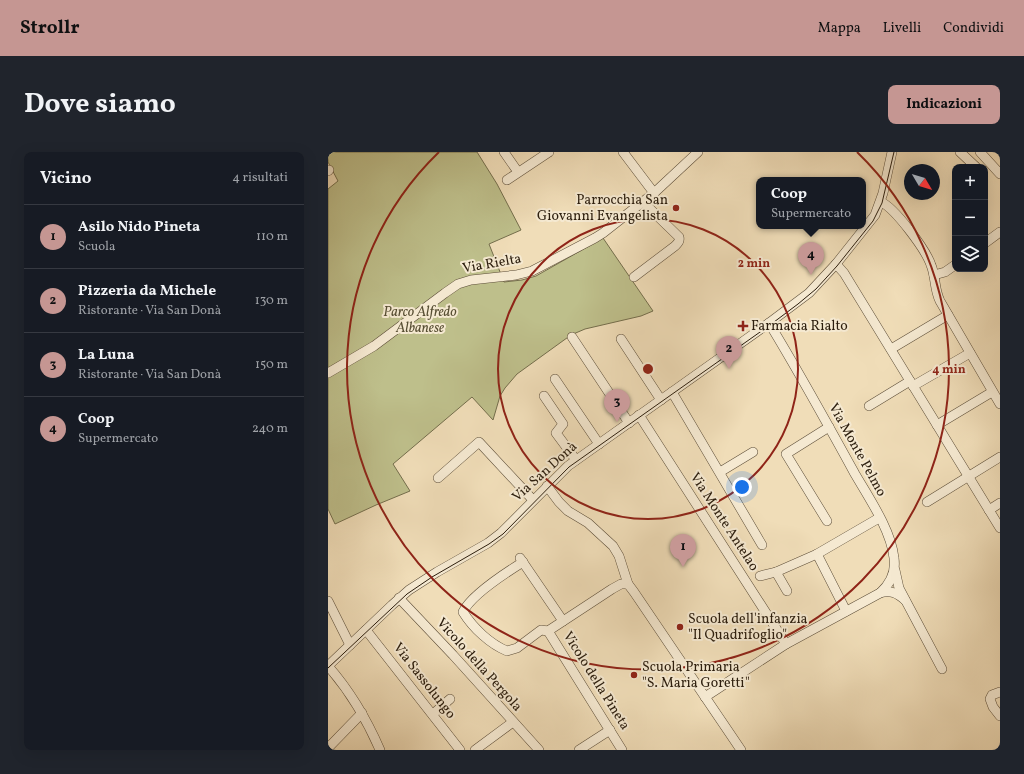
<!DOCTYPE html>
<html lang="it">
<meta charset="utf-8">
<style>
:root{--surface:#171b24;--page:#20242c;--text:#f1f3f6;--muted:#9ea1a6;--line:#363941;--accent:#c59692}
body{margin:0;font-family:Vollkorn,serif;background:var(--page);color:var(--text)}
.controls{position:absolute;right:12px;top:12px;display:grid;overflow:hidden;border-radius:8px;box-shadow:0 4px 16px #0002}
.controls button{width:36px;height:36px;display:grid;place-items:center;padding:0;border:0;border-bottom:1px solid var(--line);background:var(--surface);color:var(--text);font:20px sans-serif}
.compass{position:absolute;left:576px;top:12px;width:36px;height:36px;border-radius:50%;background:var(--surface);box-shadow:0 4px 16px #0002;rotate:128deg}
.you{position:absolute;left:414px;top:335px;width:14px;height:14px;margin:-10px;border:3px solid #fff;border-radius:50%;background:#1a73e8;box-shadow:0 0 0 6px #1a73e833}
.badge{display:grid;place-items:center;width:26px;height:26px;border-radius:50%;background:var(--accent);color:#111;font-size:13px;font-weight:700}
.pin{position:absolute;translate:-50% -33px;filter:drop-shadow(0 1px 2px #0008)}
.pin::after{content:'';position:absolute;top:21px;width:14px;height:12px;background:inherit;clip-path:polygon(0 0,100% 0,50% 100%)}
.popup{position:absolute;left:428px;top:25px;width:110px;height:52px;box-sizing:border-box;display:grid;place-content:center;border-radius:8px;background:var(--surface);filter:drop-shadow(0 1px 3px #0005);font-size:13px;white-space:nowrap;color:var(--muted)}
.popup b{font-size:15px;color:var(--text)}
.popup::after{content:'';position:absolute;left:50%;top:100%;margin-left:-8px;border:8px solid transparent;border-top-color:var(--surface)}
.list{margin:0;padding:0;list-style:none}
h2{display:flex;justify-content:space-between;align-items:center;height:52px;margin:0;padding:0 16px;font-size:17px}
h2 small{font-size:13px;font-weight:400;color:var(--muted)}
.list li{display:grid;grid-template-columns:26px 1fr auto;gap:12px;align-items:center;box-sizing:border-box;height:64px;padding:0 16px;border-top:1px solid var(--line)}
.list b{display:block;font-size:15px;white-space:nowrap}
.list p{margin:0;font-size:13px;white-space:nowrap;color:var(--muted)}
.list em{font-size:13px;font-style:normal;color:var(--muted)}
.icon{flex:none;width:22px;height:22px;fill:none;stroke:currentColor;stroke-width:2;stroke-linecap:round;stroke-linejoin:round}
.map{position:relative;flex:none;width:672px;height:598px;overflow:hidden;border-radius:8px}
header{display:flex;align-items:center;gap:24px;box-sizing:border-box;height:56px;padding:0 20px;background:var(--accent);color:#111}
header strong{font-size:19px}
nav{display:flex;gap:22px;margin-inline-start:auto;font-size:14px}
.intro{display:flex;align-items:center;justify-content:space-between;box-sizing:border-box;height:96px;padding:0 24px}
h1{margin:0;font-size:28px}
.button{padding:10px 18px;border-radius:8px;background:var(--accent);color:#111;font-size:14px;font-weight:700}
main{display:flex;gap:24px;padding:0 24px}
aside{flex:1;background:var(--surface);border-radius:8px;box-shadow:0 4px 16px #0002}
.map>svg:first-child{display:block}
.green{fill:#bebf8b;stroke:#746e4c}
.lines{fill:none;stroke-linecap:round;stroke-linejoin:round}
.minor-casing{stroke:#5c4d38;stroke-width:10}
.minor{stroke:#f5e9d1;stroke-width:9}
.tram{stroke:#2b1d0d;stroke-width:1}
.ring{fill:none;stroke:#8f2418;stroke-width:2}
.poi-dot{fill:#8f2418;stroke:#f5e9d1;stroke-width:1.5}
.labels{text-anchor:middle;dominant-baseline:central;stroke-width:4;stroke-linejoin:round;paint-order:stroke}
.poi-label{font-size:14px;fill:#2b1d0d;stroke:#f5e9d1;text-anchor:start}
.street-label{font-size:14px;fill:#2b1d0d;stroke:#f5e9d1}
.park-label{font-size:14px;font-style:italic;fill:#574e33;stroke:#f5e9d1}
.centre{fill:#8f2418;stroke:#f5e9d1;stroke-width:2}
.ring-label{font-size:12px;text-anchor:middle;font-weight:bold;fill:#8f2418;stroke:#f5e9d1;stroke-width:4;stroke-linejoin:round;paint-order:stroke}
</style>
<header>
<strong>Strollr</strong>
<nav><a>Mappa</a><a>Livelli</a><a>Condividi</a></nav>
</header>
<div class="intro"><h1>Dove siamo</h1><a class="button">Indicazioni</a></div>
<main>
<aside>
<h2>Vicino<small>4 risultati</small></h2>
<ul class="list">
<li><span class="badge">1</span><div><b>Asilo Nido Pineta</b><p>Scuola</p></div><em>110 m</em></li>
<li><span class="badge">2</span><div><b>Pizzeria da Michele</b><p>Ristorante · Via San Donà</p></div><em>130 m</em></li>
<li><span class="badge">3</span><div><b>La Luna</b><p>Ristorante · Via San Donà</p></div><em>150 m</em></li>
<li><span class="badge">4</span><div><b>Coop</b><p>Supermercato</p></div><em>240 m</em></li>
</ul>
</aside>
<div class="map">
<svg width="672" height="598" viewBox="0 0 672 598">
<rect width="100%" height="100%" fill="#f0ddb8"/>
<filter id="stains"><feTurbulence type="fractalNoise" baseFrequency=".005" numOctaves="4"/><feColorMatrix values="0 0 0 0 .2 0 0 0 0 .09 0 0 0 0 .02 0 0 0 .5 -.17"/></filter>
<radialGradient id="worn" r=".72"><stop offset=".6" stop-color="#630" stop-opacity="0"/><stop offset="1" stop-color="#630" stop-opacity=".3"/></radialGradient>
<path class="green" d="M 0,0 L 149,0 L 169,32 L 193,78 L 161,92 L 176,130 L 194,128 L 208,124 L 275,86 L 325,159 L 313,164 L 257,177 L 243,183 L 189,222 L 177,236 L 172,244 L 165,268 L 144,245 L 65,312 L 82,339 L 48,353 L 7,372 L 0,357 L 0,37 L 10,29 L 0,10 Z"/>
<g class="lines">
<defs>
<g id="minor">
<path d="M 176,0 L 190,20"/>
<path d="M 295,0 L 326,41"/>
<path d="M 632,0 L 648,15"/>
<path d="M 652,0 L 672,22"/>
<path d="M 0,19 L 1,18"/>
<path d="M 179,28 L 221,0"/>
<path d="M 553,50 C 567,56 598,98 603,113 C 608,125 606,137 612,149 L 672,252"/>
<path d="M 657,91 L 672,80"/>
<path d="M 508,112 L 516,121 L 672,376"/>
<path d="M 606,123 L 617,120 L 627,113"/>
<path d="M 306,125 L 347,94 C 350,91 352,89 351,85 L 315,50"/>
<path d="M 441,171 C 471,220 499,271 527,322 C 541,346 563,378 566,406 C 568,420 562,432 552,441"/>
<path d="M 244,185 L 301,271"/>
<path d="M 293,187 L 333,248"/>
<path d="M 563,197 L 620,163"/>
<path d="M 0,221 L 46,194 L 117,141 L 130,132 L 143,128 L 188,123 L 204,119 L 267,86 L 275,81 L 326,41 L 370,0"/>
<path d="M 227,227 L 271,292"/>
<path d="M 585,234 L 642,201"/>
<path d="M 344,240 L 434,393"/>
<path d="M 216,244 L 235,272 L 228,281 L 248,308"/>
<path d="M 541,254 L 582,229"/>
<path d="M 311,263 L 458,492"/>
<path d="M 609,273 L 664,240"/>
<path d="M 392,320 L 425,300"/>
<path d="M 110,326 L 151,290 L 205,348"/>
<path d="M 219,334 L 231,350 L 240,359 L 260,371 L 285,394 L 291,404 L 300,432 L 306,440 L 413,598"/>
<path d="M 599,350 L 672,305"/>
<path d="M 661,358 L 672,351"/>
<path d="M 499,369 L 458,302 L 501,275"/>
<path d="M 192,406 L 235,469"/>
<path d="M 195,410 C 179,420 143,443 135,460 C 145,476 162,492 179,499 L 189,496 L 213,478 L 220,479"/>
<path d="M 567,418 L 571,436 L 614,517"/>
<path d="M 448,420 L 459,439"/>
<path d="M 432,424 L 448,420 L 489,402"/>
<path d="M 71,446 L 125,503 L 211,598"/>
<path d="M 0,449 L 22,493"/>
<path d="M 518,459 L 489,402 L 551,366"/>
<path d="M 38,478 L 132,598"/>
<path d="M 0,514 L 64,453 L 81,438 L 109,420 L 160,391 L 173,381 L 240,314 L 441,171 L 481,141 L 508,112 L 547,63 L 555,41 L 564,0"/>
<path d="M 0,514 C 22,539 39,568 52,598"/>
<path d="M 672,540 L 664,543 L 662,547 L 665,555 L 672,564"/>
<path d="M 377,545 L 458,492 L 552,441 C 563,438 569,441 577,448"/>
<path d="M 105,562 L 122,547"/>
<path d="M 0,596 L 34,561"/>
<path d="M 147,598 L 185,570"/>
<path d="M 251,598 L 282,578"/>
<path d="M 294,598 L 220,479 L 284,437 L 293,432 L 300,432"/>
</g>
</defs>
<use href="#minor" class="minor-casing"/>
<use href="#minor" class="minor"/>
<path class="tram" d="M 0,516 L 79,442 L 104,425 L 161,392 L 175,382 L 241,315 L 442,173 L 470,152 L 488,137 L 509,114 L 545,69 L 554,51 L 566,0"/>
</g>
<g class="ring">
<circle cx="320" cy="217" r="150"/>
<path d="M529 0A301 301 0 1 1 111 0"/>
</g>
<g class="poi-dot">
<circle cx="348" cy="56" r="4"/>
<path d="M413 168h4v4h4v4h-4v4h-4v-4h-4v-4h4z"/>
<circle cx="352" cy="475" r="4"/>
<circle cx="306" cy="523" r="4"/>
</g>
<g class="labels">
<g class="poi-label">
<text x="340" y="48" text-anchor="end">Parrocchia San<tspan x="340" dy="16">Giovanni Evangelista</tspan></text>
<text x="423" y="174">Farmacia Rialto</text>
<text x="360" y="467">Scuola dell'infanzia<tspan x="360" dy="16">"Il Quadrifoglio"</tspan></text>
<text x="314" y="515">Scuola Primaria<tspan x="314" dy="16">"S. Maria Goretti"</tspan></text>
</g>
<g class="street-label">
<text transform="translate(164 112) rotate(-10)">Via Rielta</text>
<text transform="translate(529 298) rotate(61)">Via Monte Pelmo</text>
<text transform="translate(217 320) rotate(-42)">Via San Donà</text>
<text transform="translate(396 370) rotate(57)">Via Monte Antelao</text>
<text transform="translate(151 513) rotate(48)">Vicolo della Pergola</text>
<text transform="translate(96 529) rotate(52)">Via Sassolungo</text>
<text transform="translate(268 529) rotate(58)">Vicolo della Pineta</text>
</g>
<g class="park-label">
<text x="92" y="160">Parco Alfredo<tspan x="92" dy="16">Albanese</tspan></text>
</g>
</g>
<circle cx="320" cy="217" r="6" class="centre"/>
<g class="ring-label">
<text x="426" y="115">2 min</text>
<text x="621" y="221">4 min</text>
</g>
<rect width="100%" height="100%" filter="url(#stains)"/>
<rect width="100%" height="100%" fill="url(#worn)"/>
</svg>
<div class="controls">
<button>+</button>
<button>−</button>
<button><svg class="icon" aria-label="layers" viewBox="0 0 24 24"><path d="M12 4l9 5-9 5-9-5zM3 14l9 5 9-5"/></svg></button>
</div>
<svg class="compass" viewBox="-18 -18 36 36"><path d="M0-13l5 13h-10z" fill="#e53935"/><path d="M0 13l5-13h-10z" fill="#9ea1a6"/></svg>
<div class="you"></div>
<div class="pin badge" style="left:355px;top:415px">1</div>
<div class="pin badge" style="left:401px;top:217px">2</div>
<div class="pin badge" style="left:289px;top:270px">3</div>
<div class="pin badge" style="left:483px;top:123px">4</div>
<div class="popup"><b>Coop</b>Supermercato</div>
</div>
</main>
